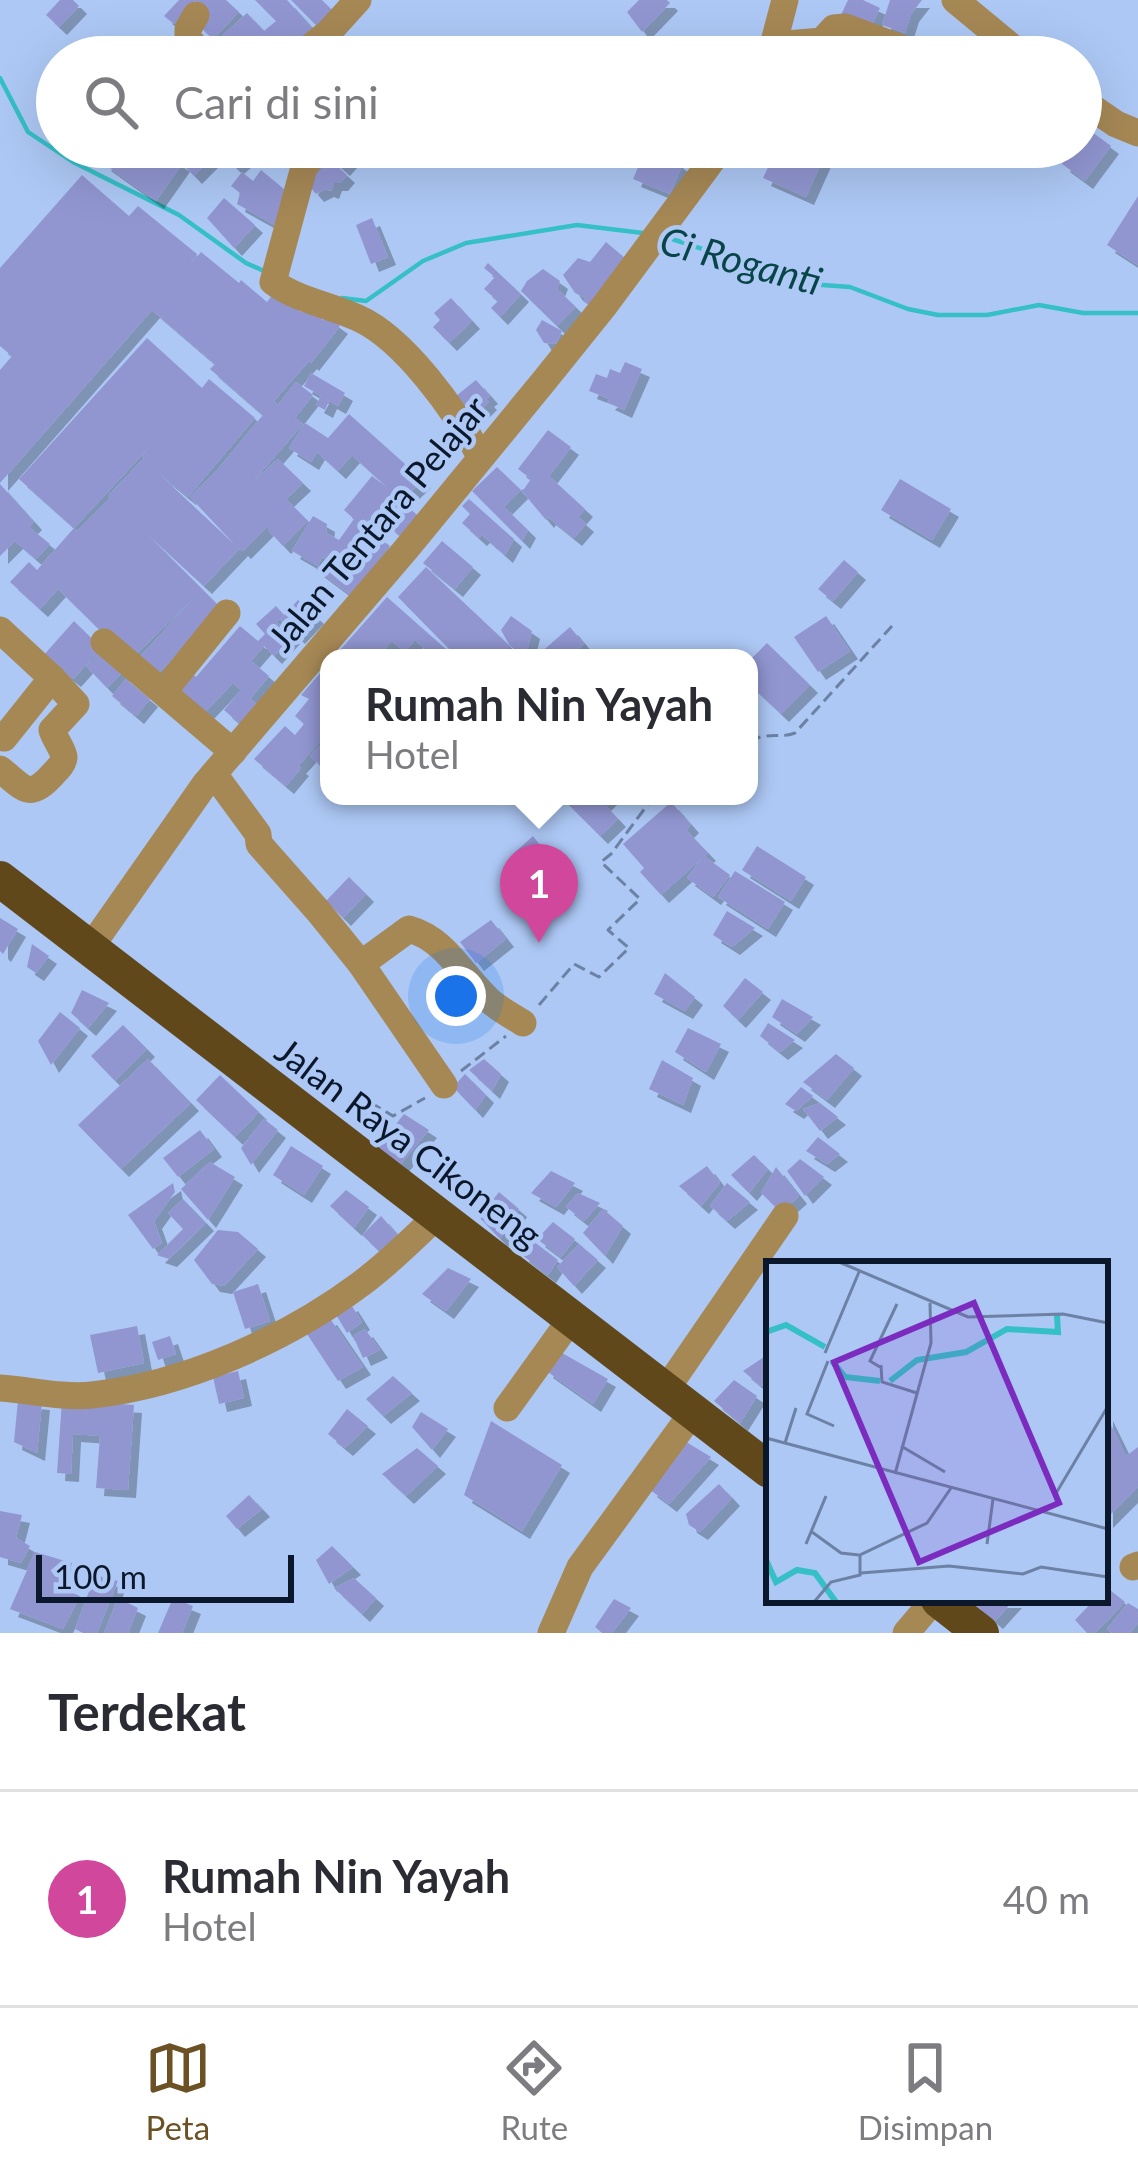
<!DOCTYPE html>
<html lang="id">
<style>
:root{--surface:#fff;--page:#f2f2f3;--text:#2b2b33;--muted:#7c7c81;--line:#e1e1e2;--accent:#6b5123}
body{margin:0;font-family:Lato,sans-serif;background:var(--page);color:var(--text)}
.scale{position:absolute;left:36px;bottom:30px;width:258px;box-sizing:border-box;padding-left:12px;border:6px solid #0b172b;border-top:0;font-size:33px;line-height:42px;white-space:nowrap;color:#0b172b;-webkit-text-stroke:9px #adc8f5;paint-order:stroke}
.you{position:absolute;left:456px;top:996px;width:42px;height:42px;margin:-30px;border:9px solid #fff;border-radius:50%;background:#1a73e8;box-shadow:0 0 0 18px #1a73e833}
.badge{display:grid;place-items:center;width:78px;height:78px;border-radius:50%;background:var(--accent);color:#fff;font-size:39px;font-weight:700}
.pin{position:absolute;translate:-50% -99px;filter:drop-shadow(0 3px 6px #0008)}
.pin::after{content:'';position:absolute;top:63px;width:42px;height:36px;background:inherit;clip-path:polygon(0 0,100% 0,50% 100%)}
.popup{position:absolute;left:320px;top:649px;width:438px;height:156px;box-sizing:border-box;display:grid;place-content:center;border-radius:24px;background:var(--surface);filter:drop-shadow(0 3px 9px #0005);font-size:39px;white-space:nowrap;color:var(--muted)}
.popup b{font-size:45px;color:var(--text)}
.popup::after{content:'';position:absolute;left:50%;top:100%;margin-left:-24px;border:24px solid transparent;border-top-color:var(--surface)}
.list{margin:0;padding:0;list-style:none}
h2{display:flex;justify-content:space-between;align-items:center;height:156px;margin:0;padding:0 48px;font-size:51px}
h2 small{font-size:39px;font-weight:400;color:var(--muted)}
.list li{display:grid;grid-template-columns:78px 1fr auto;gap:36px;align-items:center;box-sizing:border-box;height:216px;padding:0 48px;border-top:3px solid var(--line)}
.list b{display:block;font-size:45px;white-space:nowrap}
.list p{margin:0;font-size:39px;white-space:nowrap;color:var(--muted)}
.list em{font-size:39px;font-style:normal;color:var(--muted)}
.icon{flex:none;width:66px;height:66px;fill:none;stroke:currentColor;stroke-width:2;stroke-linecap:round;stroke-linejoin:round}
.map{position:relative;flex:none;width:1138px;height:1633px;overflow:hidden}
.search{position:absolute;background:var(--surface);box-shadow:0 12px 48px #0002;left:36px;right:36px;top:36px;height:132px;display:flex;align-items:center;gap:30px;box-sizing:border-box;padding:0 42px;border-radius:66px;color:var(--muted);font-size:45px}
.sheet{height:372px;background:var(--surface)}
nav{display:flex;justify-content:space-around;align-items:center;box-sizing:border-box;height:168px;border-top:3px solid var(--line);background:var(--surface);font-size:33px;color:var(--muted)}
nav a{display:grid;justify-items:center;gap:6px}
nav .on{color:var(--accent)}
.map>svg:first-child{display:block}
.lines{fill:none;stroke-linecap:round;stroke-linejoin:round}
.stream{stroke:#35bfc6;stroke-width:4.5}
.building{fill:#9196d1;filter:url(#shadow)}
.path{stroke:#6c81a4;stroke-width:3;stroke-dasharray:12 6;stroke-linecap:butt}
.minor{stroke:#a68855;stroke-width:27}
.highway{stroke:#60481b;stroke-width:36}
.labels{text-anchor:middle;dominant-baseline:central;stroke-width:9;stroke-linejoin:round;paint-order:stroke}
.street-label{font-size:36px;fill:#0b172b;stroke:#adc8f5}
.water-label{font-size:39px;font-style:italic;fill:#074548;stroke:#adc8f5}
.inset-river{fill:none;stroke:#35bfc6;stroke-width:6}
.inset-road{fill:none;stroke:#6c81a4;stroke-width:3}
.view{fill:#7b2cbf;fill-opacity:0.15;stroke:#7b2cbf;stroke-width:6}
.inset-edge{fill:none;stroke:#0b172b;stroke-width:6}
</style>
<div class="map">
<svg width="1138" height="1633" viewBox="0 0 1138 1633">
<defs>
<filter id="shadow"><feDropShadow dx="8" dy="8" stdDeviation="0" flood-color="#0004"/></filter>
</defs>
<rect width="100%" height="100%" fill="#adc8f5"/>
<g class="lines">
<g class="stream">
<path d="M 0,78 L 28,132 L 73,162 L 179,215 L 246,263 L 264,271"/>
<path d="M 666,237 L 745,263 L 796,283 L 850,287 L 908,309 L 938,315 L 987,315 L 1039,305 L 1083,313 L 1138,313"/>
<path d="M 342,298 L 366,301 L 423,261 L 466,243 L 577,225 L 643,233"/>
</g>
</g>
<g class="building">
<path d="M 60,0 L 73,0 L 79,6 L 59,27 L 46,15 Z"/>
<path d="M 179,0 L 226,0 L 239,12 L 213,39 L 196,23 L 207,12 L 195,1 L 174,24 L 164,16 Z"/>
<path d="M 255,0 L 287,0 L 316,32 L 294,57 L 278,57 L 259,34 L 236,54 L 220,38 L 247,13 L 264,31 L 276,21 Z"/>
<path d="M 291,0 L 322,0 L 334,12 L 318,27 Z"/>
<path d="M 639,0 L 667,0 L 670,3 L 642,32 L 627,12 Z"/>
<path d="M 848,0 L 863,0 L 880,8 L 869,31 L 840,17 Z"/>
<path d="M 890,0 L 922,0 L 911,14 L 905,33 L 882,25 Z"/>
<path d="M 168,37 L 189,57 L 147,57 Z"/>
<path d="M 838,39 L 888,56 L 888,57 L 831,57 Z"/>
<path d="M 1088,129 L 1111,146 L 1085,181 L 1062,164 L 1075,147 L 1081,147 L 1081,138 Z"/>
<path d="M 115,147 L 158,147 L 182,164 L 156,201 L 103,163 Z"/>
<path d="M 166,147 L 266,147 L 258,160 L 245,158 L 235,167 L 219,151 L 194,176 Z"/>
<path d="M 330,147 L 361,147 L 342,168 L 325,153 Z"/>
<path d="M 804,147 L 828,148 L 806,197 L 763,178 L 773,157 L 796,167 Z"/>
<path d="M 654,149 L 670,156 L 682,166 L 670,194 L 633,179 L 644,153 L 652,156 Z"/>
<path d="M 323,153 L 347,175 L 340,183 L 334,183 L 331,191 L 326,189 L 316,194 L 310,187 Z"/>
<path d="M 261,170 L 284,189 L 275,225 L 237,204 L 240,193 L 231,186 L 242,172 L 253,181 Z"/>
<path d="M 82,175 L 129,216 L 138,206 L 197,254 L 189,266 L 201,252 L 239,283 L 241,280 L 267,302 L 273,294 L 284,298 L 301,312 L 306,306 L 323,320 L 326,316 L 340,326 L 311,363 L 309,361 L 274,401 L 278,405 L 296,382 L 313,395 L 295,418 L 303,424 L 251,484 L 278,459 L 303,483 L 286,499 L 308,521 L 283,546 L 268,530 L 270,524 L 243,551 L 240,548 L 204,586 L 143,530 L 221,608 L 158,674 L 140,657 L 193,599 L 130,660 L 58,589 L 40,609 L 10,582 L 29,562 L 37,570 L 74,528 L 77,531 L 110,498 L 108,496 L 144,458 L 142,456 L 158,438 L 74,528 L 19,479 L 147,338 L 202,388 L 209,379 L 255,418 L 188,497 L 155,470 L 234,544 L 190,497 L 218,469 L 263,415 L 210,369 L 215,364 L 152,310 L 0,483 L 0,370 L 12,356 L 0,346 L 0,268 Z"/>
<path d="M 1138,196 L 1138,265 L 1107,245 Z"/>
<path d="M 224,198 L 255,225 L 234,248 L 207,218 Z"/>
<path d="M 372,218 L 388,257 L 371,264 L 356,225 Z"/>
<path d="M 606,242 L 632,264 L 594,309 L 583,301 L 586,298 L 575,293 L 563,275 L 578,258 L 590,262 Z"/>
<path d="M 488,263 L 521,294 L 500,317 L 491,308 L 498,301 L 484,289 L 495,277 L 484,268 Z"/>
<path d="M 543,269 L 560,281 L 557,289 L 576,307 L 557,326 L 521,291 L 527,281 Z"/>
<path d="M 451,298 L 472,321 L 449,343 L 433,327 L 440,320 L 434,313 Z"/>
<path d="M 542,320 L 562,331 L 556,344 L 544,343 L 536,330 Z"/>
<path d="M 625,362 L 642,369 L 624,410 L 607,402 L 610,399 L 589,391 L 596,374 L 607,378 L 610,369 L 620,373 Z"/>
<path d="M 311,373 L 345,393 L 338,406 L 329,401 L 325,410 L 316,405 L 321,396 L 304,386 Z"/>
<path d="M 476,380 L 490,396 L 486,399 L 489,402 L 473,418 L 456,396 Z"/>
<path d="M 349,414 L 423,480 L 401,501 L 422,519 L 405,540 L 374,513 L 362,526 L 390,546 L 352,596 L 316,569 L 327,560 L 322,557 L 318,566 L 292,551 L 313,516 L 327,524 L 326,533 L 339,540 L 354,519 L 344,510 L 372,476 L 388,488 L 352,455 L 338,471 L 317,452 L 311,462 L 289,448 L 305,423 L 328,438 Z"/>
<path d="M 548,430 L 571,447 L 549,476 L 585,509 L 578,517 L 586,524 L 574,538 L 548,517 L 546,520 L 521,490 L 504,507 L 528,530 L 522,541 L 472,491 L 497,467 L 521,490 L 524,489 L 531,479 L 518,469 Z"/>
<path d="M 900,479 L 951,509 L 932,540 L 881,510 Z"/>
<path d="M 0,484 L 34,522 L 29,527 L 50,544 L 36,559 L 15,541 L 0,556 Z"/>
<path d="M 469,499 L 514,539 L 505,555 L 482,535 L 479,538 L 462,523 L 470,514 L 462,506 Z"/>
<path d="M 442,541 L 473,567 L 455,589 L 423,563 Z"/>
<path d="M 844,560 L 858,572 L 833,601 L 818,589 Z"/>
<path d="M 426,567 L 510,646 L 499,658 L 458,658 L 398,597 Z"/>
<path d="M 387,597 L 456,658 L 436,658 L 415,640 L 405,652 L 392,641 L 376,658 L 333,658 Z"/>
<path d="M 298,600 L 316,616 L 297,636 L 280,620 Z"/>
<path d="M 276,606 L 284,615 L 276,622 L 292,636 L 274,656 L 264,646 L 251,661 L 269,676 L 250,699 L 258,705 L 241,725 L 224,710 L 241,690 L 233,683 L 203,714 L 179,692 L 194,675 L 196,677 L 240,626 L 258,641 L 265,634 L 256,624 Z"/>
<path d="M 511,616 L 532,631 L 528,647 L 520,653 L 510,646 L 501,630 Z"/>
<path d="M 826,616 L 850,651 L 818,672 L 794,637 Z"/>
<path d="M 74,621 L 101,648 L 73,679 L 43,656 Z"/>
<path d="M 570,627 L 584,644 L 568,658 L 543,658 L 539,654 Z"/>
<path d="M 767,643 L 810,685 L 781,714 L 749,684 L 749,661 Z"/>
<path d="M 101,652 L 122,673 L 107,688 L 86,666 Z"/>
<path d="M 329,663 L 329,738 L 326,735 L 298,766 L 301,768 L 286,786 L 254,759 L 285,726 L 295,735 L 304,724 L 295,716 L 309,699 L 301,695 Z"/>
<path d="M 126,679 L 150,699 L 136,716 L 112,696 Z"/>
<path d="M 324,741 L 329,746 L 329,768 L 326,771 L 310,756 Z"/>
<path d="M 560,796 L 610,796 L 603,803 L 618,819 L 600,836 Z"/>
<path d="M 671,802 L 691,825 L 686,830 L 708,853 L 704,856 L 730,875 L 713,897 L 687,878 L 702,858 L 661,895 L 640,872 L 644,868 L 623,844 Z"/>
<path d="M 533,836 L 565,877 L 513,854 Z"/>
<path d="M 757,846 L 806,877 L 791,901 L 742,870 Z"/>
<path d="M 735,871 L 785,902 L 768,929 L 718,897 Z"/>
<path d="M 349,877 L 366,894 L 343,918 L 326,901 Z"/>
<path d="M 727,911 L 755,928 L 732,947 L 713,935 Z"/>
<path d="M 0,918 L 18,929 L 3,954 L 0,951 Z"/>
<path d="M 491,920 L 506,939 L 476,963 L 460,942 Z"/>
<path d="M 32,944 L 49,956 L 36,973 L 27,967 Z"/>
<path d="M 665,973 L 695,997 L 685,1011 L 654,994 Z"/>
<path d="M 745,978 L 763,992 L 738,1020 L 723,1006 Z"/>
<path d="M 82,990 L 109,1003 L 88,1028 L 71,1013 Z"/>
<path d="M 782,999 L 813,1017 L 797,1034 L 772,1017 Z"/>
<path d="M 60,1012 L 80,1028 L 51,1065 L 38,1041 Z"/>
<path d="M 768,1023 L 795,1040 L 780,1052 L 760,1036 Z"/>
<path d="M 123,1025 L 147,1049 L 115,1081 L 91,1056 Z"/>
<path d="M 688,1028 L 721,1044 L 706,1072 L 675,1052 Z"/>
<path d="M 836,1054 L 854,1068 L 827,1100 L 803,1082 Z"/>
<path d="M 148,1059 L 191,1103 L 121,1169 L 78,1125 Z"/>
<path d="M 484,1059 L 501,1074 L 492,1091 L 469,1070 Z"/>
<path d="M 662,1060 L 693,1078 L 683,1105 L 649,1089 Z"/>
<path d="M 465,1074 L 486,1095 L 475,1110 L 453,1087 Z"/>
<path d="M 220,1075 L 259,1112 L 235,1137 L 196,1100 Z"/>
<path d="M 801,1087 L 813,1096 L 796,1111 L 785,1104 Z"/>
<path d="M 820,1103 L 838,1117 L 820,1131 L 803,1109 Z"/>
<path d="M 404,1114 L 429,1130 L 395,1171 L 375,1151 Z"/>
<path d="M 264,1119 L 278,1130 L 251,1165 L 241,1148 Z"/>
<path d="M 200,1130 L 214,1149 L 178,1177 L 163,1158 Z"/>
<path d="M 818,1137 L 840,1154 L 827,1164 L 806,1151 Z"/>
<path d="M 291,1146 L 323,1166 L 304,1195 L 273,1175 Z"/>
<path d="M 754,1155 L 768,1169 L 749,1193 L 731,1175 Z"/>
<path d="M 800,1159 L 824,1177 L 805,1196 L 787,1171 Z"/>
<path d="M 210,1162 L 235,1177 L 208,1220 L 181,1189 Z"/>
<path d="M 707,1166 L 720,1183 L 701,1206 L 679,1186 Z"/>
<path d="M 776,1167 L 799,1196 L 781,1212 L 761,1193 Z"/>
<path d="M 551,1171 L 575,1183 L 556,1207 L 531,1193 Z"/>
<path d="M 173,1183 L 175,1192 L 154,1221 L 162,1243 L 153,1249 L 128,1215 Z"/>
<path d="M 727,1183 L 750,1202 L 727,1221 L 710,1206 Z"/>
<path d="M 346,1190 L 369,1207 L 354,1228 L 330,1206 Z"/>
<path d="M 499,1192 L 519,1209 L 500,1239 L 479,1217 Z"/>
<path d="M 578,1193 L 600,1203 L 584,1221 L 566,1207 Z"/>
<path d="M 183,1199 L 206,1223 L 169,1259 L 157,1255 L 183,1229 L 168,1213 Z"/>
<path d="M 603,1209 L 623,1226 L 605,1256 L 583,1233 Z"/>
<path d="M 381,1216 L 398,1235 L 380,1252 L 362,1235 Z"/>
<path d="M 553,1222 L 575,1239 L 561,1257 L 537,1239 Z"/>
<path d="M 218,1230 L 238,1232 L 258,1249 L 224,1286 L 212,1284 L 194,1260 Z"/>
<path d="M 533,1241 L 558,1260 L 548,1275 L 521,1254 Z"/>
<path d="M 579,1244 L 598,1260 L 574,1286 L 557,1267 Z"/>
<path d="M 448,1268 L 471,1279 L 446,1311 L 422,1294 Z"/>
<path d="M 258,1284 L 270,1321 L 245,1329 L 233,1292 Z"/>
<path d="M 350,1303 L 362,1322 L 347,1333 L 335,1313 Z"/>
<path d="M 329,1317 L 363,1367 L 338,1381 L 303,1328 Z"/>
<path d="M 137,1326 L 144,1363 L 98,1373 L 90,1335 Z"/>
<path d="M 365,1329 L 380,1350 L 363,1358 L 353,1336 Z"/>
<path d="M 170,1336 L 176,1354 L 158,1360 L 152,1342 Z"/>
<path d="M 555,1349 L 608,1379 L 593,1404 L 545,1370 Z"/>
<path d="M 764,1357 L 769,1362 L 769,1381 L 761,1386 L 743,1371 Z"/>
<path d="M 238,1371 L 244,1398 L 219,1404 L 213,1377 Z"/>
<path d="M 393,1376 L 412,1393 L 383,1416 L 366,1399 Z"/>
<path d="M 734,1380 L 757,1396 L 740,1423 L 714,1401 Z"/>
<path d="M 18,1400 L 42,1402 L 37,1453 L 14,1442 Z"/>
<path d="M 62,1400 L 134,1405 L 128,1490 L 96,1488 L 100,1436 L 73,1434 L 71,1474 L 57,1473 Z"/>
<path d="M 347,1409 L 368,1426 L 345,1448 L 328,1434 Z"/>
<path d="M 421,1412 L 448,1429 L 432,1450 L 412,1427 Z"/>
<path d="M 1105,1413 L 1126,1456 L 1138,1447 L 1138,1487 L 1105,1520 Z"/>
<path d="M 491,1421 L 562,1465 L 522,1531 L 464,1495 Z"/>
<path d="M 683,1440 L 711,1457 L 669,1504 L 649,1489 Z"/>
<path d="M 417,1448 L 438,1466 L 406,1496 L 382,1474 Z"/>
<path d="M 719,1484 L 732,1498 L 700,1532 L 689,1525 L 686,1514 Z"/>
<path d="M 249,1495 L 262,1509 L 237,1529 L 226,1516 Z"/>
<path d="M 0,1511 L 22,1515 L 16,1538 L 30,1546 L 21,1563 L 0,1557 Z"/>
<path d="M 332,1546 L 353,1567 L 329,1584 L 316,1560 Z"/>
<path d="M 35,1552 L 72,1563 L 64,1589 L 80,1596 L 63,1629 L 10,1609 Z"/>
<path d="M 95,1575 L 118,1581 L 97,1633 L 83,1633 L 75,1629 Z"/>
<path d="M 354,1578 L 376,1598 L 362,1614 L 334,1588 Z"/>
<path d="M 1105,1586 L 1125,1602 L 1095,1633 L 1087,1633 L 1075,1620 L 1094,1600 L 1105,1600 Z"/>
<path d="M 118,1598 L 138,1608 L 128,1633 L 104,1633 Z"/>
<path d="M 173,1598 L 193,1606 L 182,1633 L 158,1633 Z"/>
<path d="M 614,1599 L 631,1608 L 612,1633 L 602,1633 L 595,1627 Z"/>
<path d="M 977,1600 L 1014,1600 L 995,1621 L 973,1603 Z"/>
<path d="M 1128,1603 L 1138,1609 L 1138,1623 L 1130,1633 L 1112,1633 L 1107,1629 Z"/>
</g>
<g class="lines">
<g class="path">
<path d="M 749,741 C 771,731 779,739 795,733 L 892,626"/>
<path d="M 539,1005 L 574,964 L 599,977 L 629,948 L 608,930 L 640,899 L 601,862 L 611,854 L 654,796"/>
<path d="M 461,1071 L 506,1036"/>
<path d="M 359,1120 L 373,1104 L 393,1116 L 425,1098"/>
</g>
<g class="minor">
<path d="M 955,0 L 1024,57"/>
<path d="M 196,15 L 188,29 L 188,39 L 206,57"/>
<path d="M 775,45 L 822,41 L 834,28 L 845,27 L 904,49"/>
<path d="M 298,57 L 329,32 L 358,0"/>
<path d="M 770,57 L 785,0"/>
<path d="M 1081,100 L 1116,124 L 1138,133"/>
<path d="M 320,149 L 304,167 L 273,282 C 297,300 330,305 358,318 C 405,339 456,412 480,456"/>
<path d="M 0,630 L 52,678"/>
<path d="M 104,642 L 233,752"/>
<path d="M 164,691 L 227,613"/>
<path d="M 0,769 C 25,789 29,801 54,773 C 58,769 64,763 64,757 C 63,749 54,738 52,730 L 76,704 L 52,678 L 4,738"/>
<path d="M 214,774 L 258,834 L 259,844 L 319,912 L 361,964 L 444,1085"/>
<path d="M 90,948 L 205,784 L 407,548 L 544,381 L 605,305 L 722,147"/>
<path d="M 361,964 L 409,929 C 446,939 463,977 490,1001 C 499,1009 512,1016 523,1023"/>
<path d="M 0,1388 C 30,1390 62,1398 92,1395 C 185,1385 287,1339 362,1283 C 389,1263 413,1239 438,1215"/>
<path d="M 665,1391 L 785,1216"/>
<path d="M 507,1408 L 571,1319"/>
<path d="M 1133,1567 L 1138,1565"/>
<path d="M 551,1633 L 580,1567 L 693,1412"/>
<path d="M 906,1633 L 934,1600"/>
</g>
<g class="highway">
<path d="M 0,879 L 769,1470"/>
<path d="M 939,1600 L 981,1633"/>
</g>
</g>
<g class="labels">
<g class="street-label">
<text transform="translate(377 523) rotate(-50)">Jalan Tentara Pelajar</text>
<text transform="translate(409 1142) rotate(37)">Jalan Raya Cikoneng</text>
</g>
<g class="water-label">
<text transform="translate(741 260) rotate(15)">Ci Roganti</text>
</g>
</g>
<g transform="translate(766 1261)">
<rect width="342" height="342" fill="#adc8f5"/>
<path class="inset-river" d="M 0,71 L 20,64 L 59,86M 66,100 L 79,116 L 114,120M 124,120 L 151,99 L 200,91 L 241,68 L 292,71 L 291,54M 0,299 L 10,321 L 31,309 L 49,312 L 70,341"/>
<path class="inset-road" d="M 73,1 L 202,56 L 297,53 L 342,62M 59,92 L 93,11M 62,100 L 41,153 L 68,165M 115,104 L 116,121 L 151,132M 114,106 L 104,100 L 131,43M 0,177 L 342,268M 19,182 L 30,147M 135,185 L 179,211M 129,213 L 165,82 L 164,42M 289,234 L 342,145M 46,271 L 75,292 L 93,294M 40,283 L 60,235M 221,283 L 227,238M 95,312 L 183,305 L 257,313 L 275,306 L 342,316M 48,341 L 65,321 L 94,314 L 94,294 L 161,262 L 185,227"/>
<path class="view" d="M 208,42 L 293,242 L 153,301 L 68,101 Z"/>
<rect width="342" height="342" class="inset-edge"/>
</g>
</svg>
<div class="scale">100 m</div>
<div class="you"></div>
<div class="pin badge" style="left:539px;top:943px;background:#d1479c">1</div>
<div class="popup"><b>Rumah Nin Yayah</b>Hotel</div>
<div class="search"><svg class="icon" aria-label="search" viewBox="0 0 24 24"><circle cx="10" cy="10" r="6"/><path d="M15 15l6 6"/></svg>Cari di sini</div>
</div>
<section class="sheet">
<h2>Terdekat<small></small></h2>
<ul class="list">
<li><span class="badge" style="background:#d1479c">1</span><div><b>Rumah Nin Yayah</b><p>Hotel</p></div><em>40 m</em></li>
</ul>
</section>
<nav>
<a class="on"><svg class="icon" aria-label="map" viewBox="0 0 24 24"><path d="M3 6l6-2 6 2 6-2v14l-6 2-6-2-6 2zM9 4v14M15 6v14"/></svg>Peta</a>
<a><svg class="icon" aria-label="directions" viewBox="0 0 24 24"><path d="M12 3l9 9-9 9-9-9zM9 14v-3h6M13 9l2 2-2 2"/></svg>Rute</a>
<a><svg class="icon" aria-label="saved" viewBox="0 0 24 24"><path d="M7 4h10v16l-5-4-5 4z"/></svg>Disimpan</a>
</nav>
